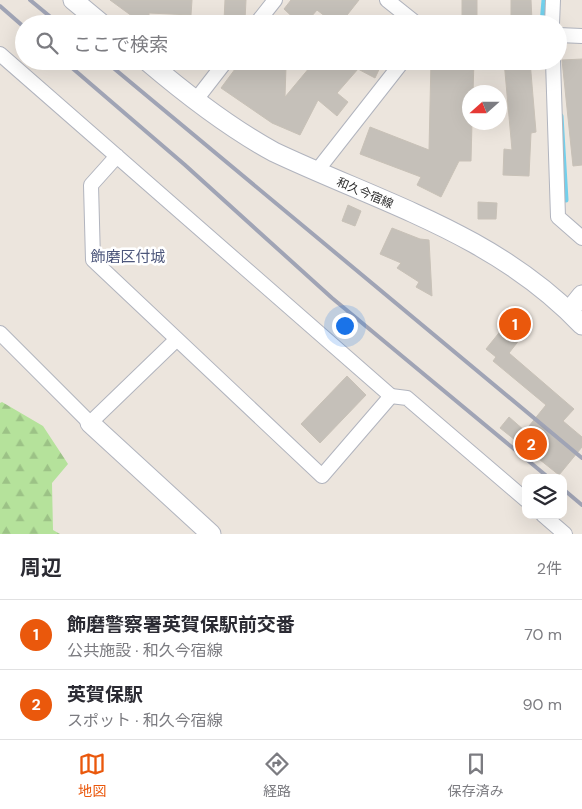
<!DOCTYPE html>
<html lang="ja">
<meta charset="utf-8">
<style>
:root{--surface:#fff;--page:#f2f2f3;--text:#2b2b33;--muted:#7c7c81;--line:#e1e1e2;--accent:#ea580c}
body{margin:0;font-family:"DM Sans","Noto Sans JP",sans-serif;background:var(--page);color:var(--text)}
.controls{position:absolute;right:15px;bottom:15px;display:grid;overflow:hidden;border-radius:10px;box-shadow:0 5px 20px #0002}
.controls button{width:45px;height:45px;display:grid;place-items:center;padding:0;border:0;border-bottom:1px solid var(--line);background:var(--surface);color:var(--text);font:25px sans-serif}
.compass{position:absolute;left:462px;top:85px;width:45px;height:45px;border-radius:50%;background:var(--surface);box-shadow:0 5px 20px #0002;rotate:249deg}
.you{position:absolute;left:344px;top:325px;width:18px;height:18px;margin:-12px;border:4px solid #fff;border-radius:50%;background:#1a73e8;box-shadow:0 0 0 8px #1a73e833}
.badge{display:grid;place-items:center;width:32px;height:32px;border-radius:50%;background:var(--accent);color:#fff;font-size:16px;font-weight:700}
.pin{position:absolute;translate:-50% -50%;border:2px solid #fff;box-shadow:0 1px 5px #0006}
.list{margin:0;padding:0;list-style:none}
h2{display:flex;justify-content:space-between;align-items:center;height:65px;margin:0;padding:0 20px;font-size:21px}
h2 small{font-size:16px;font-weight:400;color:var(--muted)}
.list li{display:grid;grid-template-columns:32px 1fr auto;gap:15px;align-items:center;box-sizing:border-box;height:70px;padding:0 20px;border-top:1px solid var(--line)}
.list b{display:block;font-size:19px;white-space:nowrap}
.list p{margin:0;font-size:16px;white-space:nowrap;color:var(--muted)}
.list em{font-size:16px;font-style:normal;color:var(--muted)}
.icon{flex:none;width:28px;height:28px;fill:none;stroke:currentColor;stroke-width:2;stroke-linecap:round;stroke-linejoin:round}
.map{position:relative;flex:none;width:582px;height:534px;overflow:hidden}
.search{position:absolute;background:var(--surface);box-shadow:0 5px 20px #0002;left:15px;right:15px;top:15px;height:55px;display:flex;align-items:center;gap:12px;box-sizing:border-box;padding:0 18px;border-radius:28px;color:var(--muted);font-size:19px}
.sheet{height:205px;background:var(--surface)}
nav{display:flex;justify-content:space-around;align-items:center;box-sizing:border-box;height:70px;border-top:1px solid var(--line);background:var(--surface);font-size:14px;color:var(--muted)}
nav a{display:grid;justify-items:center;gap:2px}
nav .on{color:var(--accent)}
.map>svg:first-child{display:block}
.forest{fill:url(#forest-firs)}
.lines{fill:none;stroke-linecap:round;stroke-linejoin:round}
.stream{stroke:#72d0ec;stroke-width:5}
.building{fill:#c5c0b9;stroke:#c8c1b7}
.street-casing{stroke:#b1b4be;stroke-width:16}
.secondary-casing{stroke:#b1b4be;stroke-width:21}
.street{stroke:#fff;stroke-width:14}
.secondary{stroke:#fff;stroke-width:19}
.rail{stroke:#a0a4b5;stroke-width:4}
.labels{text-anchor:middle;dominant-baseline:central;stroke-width:5;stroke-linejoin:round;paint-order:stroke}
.street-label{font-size:12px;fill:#2b2b2b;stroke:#fff}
.quarter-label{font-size:15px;fill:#4c567b;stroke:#fff}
</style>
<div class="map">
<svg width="582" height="534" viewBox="0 0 582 534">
<defs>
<pattern id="forest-firs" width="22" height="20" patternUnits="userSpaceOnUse" patternTransform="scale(1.25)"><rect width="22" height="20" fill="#b5e29b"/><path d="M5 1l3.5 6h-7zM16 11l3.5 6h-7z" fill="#9cc286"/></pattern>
</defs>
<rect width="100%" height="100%" fill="#ece5dd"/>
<path class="forest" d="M 2,402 L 43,426 L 68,464 L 52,483 L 53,530 L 60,534 L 0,534 L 0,403 Z"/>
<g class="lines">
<g class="stream">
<path d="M 542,24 L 544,0"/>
<path d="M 561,116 L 566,200"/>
</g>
</g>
<g class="building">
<path d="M 110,0 L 192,0 L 191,15 L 149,13 L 149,20 L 136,19 Z"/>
<path d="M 225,0 L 246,0 L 245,20 L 224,20 Z"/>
<path d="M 291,0 L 359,0 L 340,24 L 335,24 L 317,10 L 305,24 L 300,24 L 284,9 Z"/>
<rect x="462" y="0" width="15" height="16"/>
<path d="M 511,0 L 531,0 L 532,21 L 511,22 Z"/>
<path d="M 582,59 L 582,165 L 573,166 L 562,60 Z"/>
<path d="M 241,61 L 246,61 L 252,65 L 286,66 L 285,97 L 315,61 L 383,61 L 375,78 L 358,69 L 337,93 L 348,102 L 337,116 L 318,100 L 300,135 L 272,123 L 221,88 Z"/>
<path d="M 431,61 L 474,61 L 473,92 L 470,92 L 470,122 L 472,122 L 471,161 L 459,161 L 441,197 L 417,185 L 421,177 L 360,154 L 370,127 L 429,150 Z"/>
<path d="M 504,61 L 530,61 L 536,132 L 531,133 L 529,176 L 503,175 L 504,149 L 512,150 Z"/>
<path d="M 478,202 L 497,203 L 496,219 L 478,219 Z"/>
<path d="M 348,205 L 361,211 L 355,226 L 342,221 Z"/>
<path d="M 392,228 L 420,239 L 429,240 L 432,296 L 416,287 L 419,282 L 397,268 L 401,263 L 380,254 Z"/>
<path d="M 515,313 L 531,325 L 509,353 L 574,409 L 563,421 L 582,437 L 582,447 L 559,475 L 500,428 L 509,417 L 525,431 L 546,405 L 493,361 L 496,357 L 486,349 Z"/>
<path d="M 347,376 L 366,395 L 320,443 L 301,424 Z"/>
</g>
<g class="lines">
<defs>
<g id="street">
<path d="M 387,0 L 417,24"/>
<path d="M 256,24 L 275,0"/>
<path d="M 552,24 L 553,0"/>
<path d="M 558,35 L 582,36"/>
<path d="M 0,54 L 391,396 L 322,476 L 93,260 L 91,185 L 117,156"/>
<path d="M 553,61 L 558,217 L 582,238"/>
<path d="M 195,101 L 226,61"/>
<path d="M 316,172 L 403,61"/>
<path d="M 0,333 L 90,423 L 176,340"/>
<path d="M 391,396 L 407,398 L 526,500"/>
<path d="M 543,515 L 565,534"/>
</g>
<g id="secondary">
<path d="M 73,0 L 102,24"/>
<path d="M 147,61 C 187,95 228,127 274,152 C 382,203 497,235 582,325"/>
<path d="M 569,311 L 582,295"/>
<path d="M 90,423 L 211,534"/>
</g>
</defs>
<use href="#street" class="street-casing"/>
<use href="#secondary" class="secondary-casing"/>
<use href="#street" class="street"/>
<use href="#secondary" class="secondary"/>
<g class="rail">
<path d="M 30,0 L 59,24"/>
<path d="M 0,6 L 24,27"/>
<path d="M 64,61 L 185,165 L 332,298 L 549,478"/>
<path d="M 105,61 L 582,458"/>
<path d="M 563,489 L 582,505"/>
</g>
</g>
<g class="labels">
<g class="street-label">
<text transform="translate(365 193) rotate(23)">和久今宿線</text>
</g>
<g class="quarter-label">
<text x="128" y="257">飾磨区付城</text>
</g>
</g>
</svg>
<div class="controls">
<button><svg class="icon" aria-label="layers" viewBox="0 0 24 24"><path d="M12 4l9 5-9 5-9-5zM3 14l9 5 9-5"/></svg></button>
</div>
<svg class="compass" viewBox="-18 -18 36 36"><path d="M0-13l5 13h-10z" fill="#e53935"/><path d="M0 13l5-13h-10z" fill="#7c7c81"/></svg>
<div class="you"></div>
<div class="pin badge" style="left:515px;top:324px">1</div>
<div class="pin badge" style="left:531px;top:444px">2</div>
<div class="search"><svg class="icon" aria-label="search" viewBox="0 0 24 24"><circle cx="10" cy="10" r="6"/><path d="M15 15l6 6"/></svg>ここで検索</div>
</div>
<section class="sheet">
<h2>周辺<small>2件</small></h2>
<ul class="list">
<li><span class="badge">1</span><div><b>飾磨警察署英賀保駅前交番</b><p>公共施設 · 和久今宿線</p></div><em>70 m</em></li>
<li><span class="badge">2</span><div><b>英賀保駅</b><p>スポット · 和久今宿線</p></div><em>90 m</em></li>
</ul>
</section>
<nav>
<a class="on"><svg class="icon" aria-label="map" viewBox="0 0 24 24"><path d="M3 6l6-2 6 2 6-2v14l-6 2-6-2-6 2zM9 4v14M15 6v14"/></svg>地図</a>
<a><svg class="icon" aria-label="directions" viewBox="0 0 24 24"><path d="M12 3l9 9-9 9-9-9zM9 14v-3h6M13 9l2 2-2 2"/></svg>経路</a>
<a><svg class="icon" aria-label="saved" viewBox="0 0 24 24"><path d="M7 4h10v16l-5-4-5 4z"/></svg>保存済み</a>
</nav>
